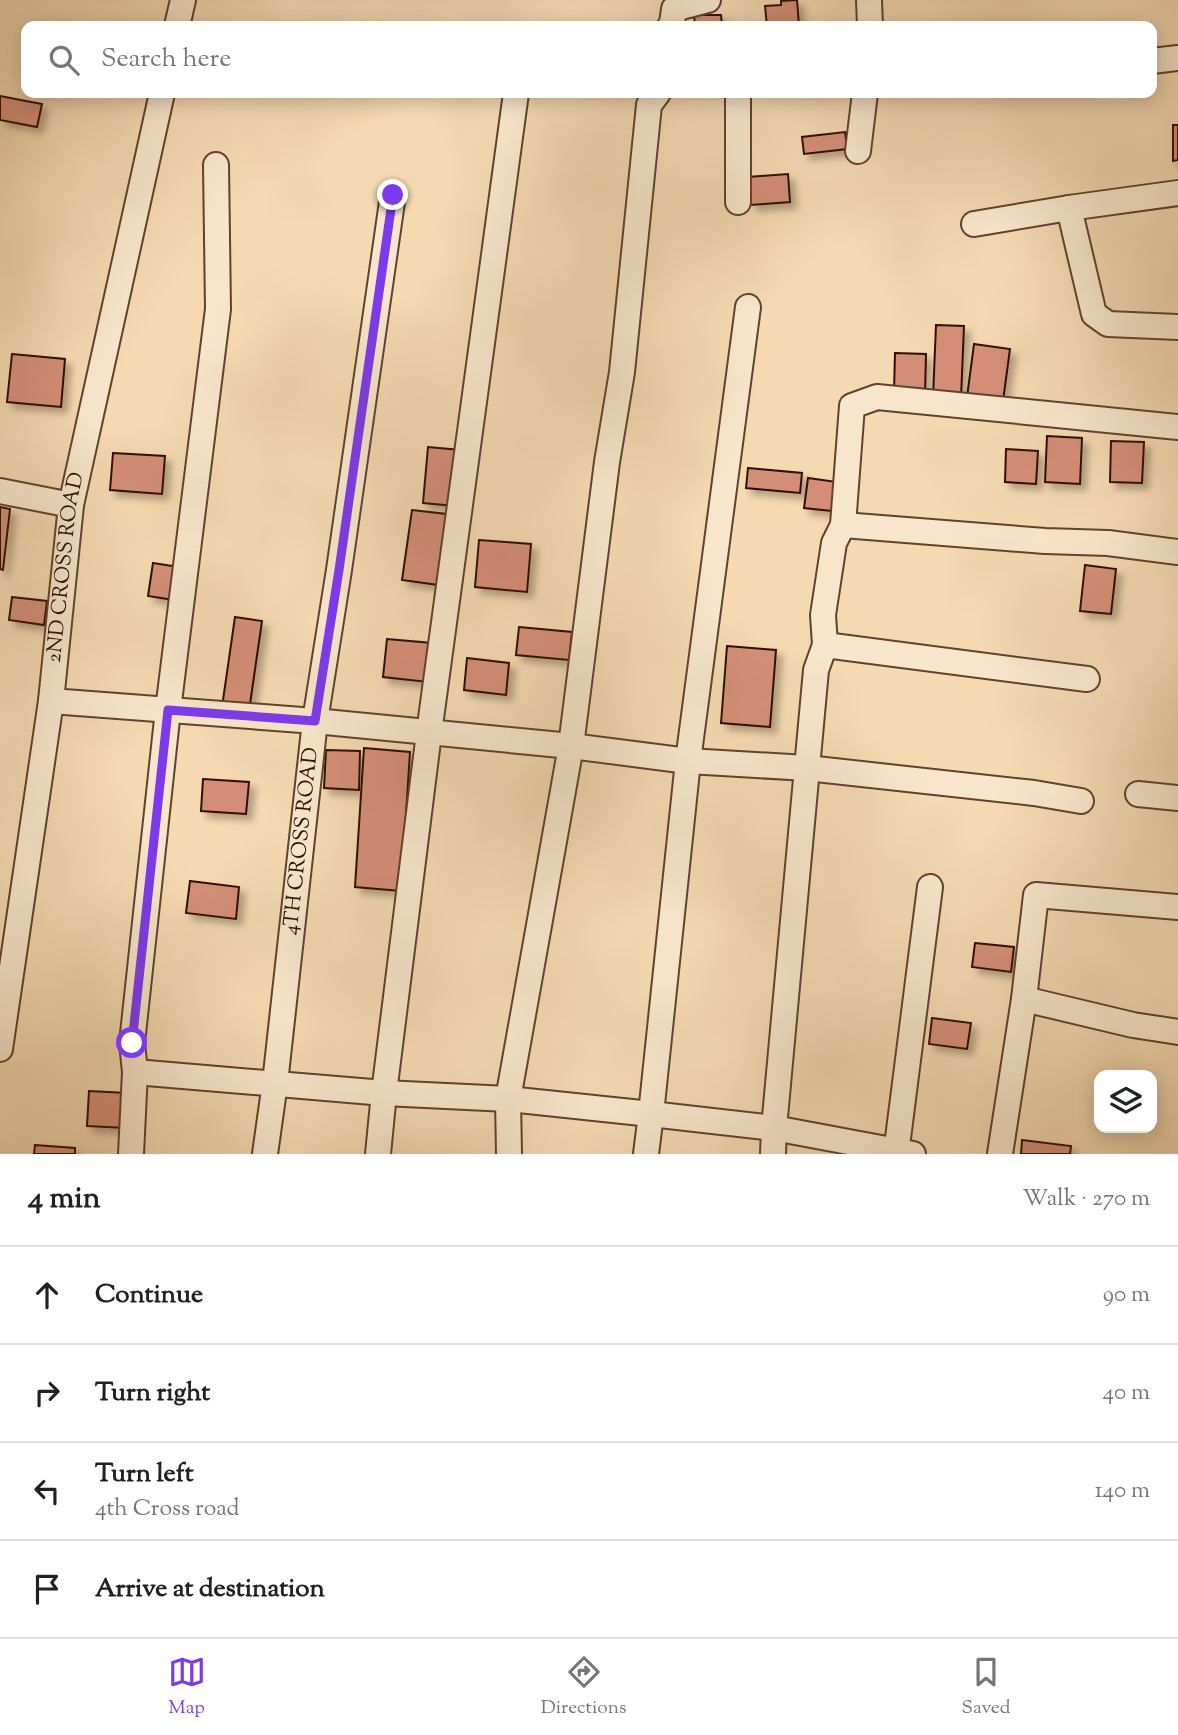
<!DOCTYPE html>
<meta charset="utf-8">
<style>
:root{--surface:#fff;--page:#f2f2f2;--text:#202124;--muted:#757577;--line:#e0e0e0;--accent:#7c3aed}
body{margin:0;font-family:"Sorts Mill Goudy",serif;background:var(--page);color:var(--text)}
.controls{position:absolute;right:21px;bottom:21px;display:grid;overflow:hidden;border-radius:14px;box-shadow:0 4px 18px #0003}
.controls button{width:63px;height:63px;display:grid;place-items:center;padding:0;border:0;border-bottom:2px solid var(--line);background:var(--surface);color:var(--text);font:35px sans-serif}
.stop{position:absolute;width:21px;height:21px;margin:-16px;border:5px solid #7c3aed;border-radius:50%;background:#fff}
.stop.end{background:#7c3aed;border-color:#fff;box-shadow:0 2px 7px #0008}
.list{margin:0;padding:0;list-style:none}
h2{display:flex;justify-content:space-between;align-items:center;height:91px;margin:0;padding:0 28px;font-size:30px}
h2 small{font-size:23px;font-weight:400;color:var(--muted)}
.list li{display:grid;grid-template-columns:46px 1fr auto;gap:21px;align-items:center;box-sizing:border-box;height:98px;padding:0 28px;border-top:2px solid var(--line)}
.list b{display:block;font-size:26px;white-space:nowrap}
.list p{margin:0;font-size:23px;white-space:nowrap;color:var(--muted)}
.list em{font-size:23px;font-style:normal;color:var(--muted)}
.icon{flex:none;width:38px;height:38px;fill:none;stroke:currentColor;stroke-width:2;stroke-linecap:round;stroke-linejoin:round}
.map{position:relative;flex:none;width:1178px;height:1154px;overflow:hidden}
.search{position:absolute;background:var(--surface);box-shadow:0 4px 18px #0003;left:21px;right:21px;top:21px;height:77px;display:flex;align-items:center;gap:18px;box-sizing:border-box;padding:0 24px;border-radius:14px;color:var(--muted);font-size:26px}
.sheet{height:483px;background:var(--surface)}
nav{display:flex;justify-content:space-around;align-items:center;box-sizing:border-box;height:98px;border-top:2px solid var(--line);background:var(--surface);font-size:19px;color:var(--muted)}
nav a{display:grid;justify-items:center;gap:4px}
nav .on{color:var(--accent)}
.map>svg:first-child{display:block}
.building{fill:#d48e77;stroke:#301001;stroke-width:2;filter:url(#shadow)}
.lines{fill:none;stroke-linecap:round;stroke-linejoin:round}
.minor-casing{stroke:#61422d;stroke-width:28}
.minor{stroke:#f8e6cc;stroke-width:24}
.route{stroke:#7c3aed;stroke-width:9}
.labels{text-anchor:middle;dominant-baseline:central;stroke-width:7;stroke-linejoin:round;paint-order:stroke}
.street-label{font-size:21px;fill:#301001;stroke:#f8e6cc}
</style>
<div class="map">
<svg width="1178" height="1154" viewBox="0 0 1178 1154">
<defs>
<filter id="shadow"><feDropShadow dx="6" dy="6" stdDeviation="3.5" flood-color="#0004"/></filter>
</defs>
<rect width="100%" height="100%" fill="#f4d9b1"/>
<filter id="stains"><feTurbulence type="fractalNoise" baseFrequency=".00286" numOctaves="4"/><feColorMatrix values="0 0 0 0 .2 0 0 0 0 .09 0 0 0 0 .02 0 0 0 .5 -.17"/></filter>
<radialGradient id="worn" r=".72"><stop offset=".6" stop-color="#630" stop-opacity="0"/><stop offset="1" stop-color="#630" stop-opacity=".3"/></radialGradient>
<g class="building">
<path d="M 797,0 L 799,26 L 767,26 L 765,6 L 781,5 L 781,1 Z"/>
<path d="M 694,15 L 721,15 L 722,26 L 695,26 Z"/>
<path d="M 0,96 L 42,104 L 37,127 L 0,120 Z"/>
<path d="M 1173,125 L 1178,125 L 1178,160 L 1173,161 Z"/>
<path d="M 845,132 L 847,149 L 804,154 L 802,137 Z"/>
<path d="M 788,174 L 790,202 L 751,205 L 748,177 Z"/>
<path d="M 936,325 L 964,326 L 961,398 L 933,397 Z"/>
<path d="M 974,344 L 1010,349 L 1003,401 L 967,397 Z"/>
<path d="M 895,353 L 926,354 L 925,393 L 894,392 Z"/>
<path d="M 12,354 L 65,359 L 61,407 L 7,402 Z"/>
<path d="M 1047,436 L 1082,438 L 1080,484 L 1045,482 Z"/>
<path d="M 1111,441 L 1144,442 L 1142,483 L 1110,482 Z"/>
<path d="M 428,447 L 460,450 L 455,506 L 423,503 Z"/>
<path d="M 1006,449 L 1038,451 L 1036,484 L 1005,482 Z"/>
<path d="M 113,453 L 165,456 L 162,494 L 110,490 Z"/>
<path d="M 748,468 L 802,473 L 800,493 L 746,488 Z"/>
<path d="M 808,478 L 844,483 L 841,512 L 804,508 Z"/>
<path d="M 0,507 L 10,509 L 3,570 L 0,569 Z"/>
<path d="M 412,510 L 455,515 L 446,586 L 402,580 Z"/>
<path d="M 479,540 L 531,544 L 527,592 L 475,587 Z"/>
<path d="M 153,563 L 179,567 L 174,600 L 148,596 Z"/>
<path d="M 1085,565 L 1116,569 L 1111,614 L 1080,611 Z"/>
<path d="M 12,597 L 47,601 L 44,625 L 9,620 Z"/>
<path d="M 235,617 L 262,621 L 249,711 L 222,707 Z"/>
<path d="M 519,627 L 572,632 L 569,660 L 516,655 Z"/>
<path d="M 387,639 L 432,643 L 428,682 L 383,677 Z"/>
<path d="M 727,646 L 776,650 L 770,727 L 721,723 Z"/>
<path d="M 467,658 L 509,663 L 506,695 L 464,690 Z"/>
<path d="M 364,748 L 410,752 L 401,891 L 355,887 Z"/>
<path d="M 326,750 L 360,751 L 359,790 L 324,788 Z"/>
<path d="M 203,779 L 249,782 L 246,814 L 201,811 Z"/>
<path d="M 190,881 L 239,887 L 236,919 L 186,913 Z"/>
<path d="M 975,943 L 1014,947 L 1011,972 L 972,967 Z"/>
<path d="M 932,1018 L 971,1023 L 967,1049 L 929,1044 Z"/>
<path d="M 89,1091 L 127,1093 L 126,1128 L 87,1126 Z"/>
<path d="M 1022,1140 L 1071,1146 L 1070,1154 L 1021,1154 Z"/>
<path d="M 35,1145 L 75,1148 L 75,1154 L 34,1154 Z"/>
</g>
<g class="lines">
<defs>
<g id="minor">
<path d="M 869,0 L 870,26"/>
<path d="M 177,26 L 183,0"/>
<path d="M 670,26 L 672,23 L 674,9 L 708,0"/>
<path d="M 1152,61 L 1178,58"/>
<path d="M 858,151 L 865,93"/>
<path d="M 1178,193 L 1069,208 L 1094,314 L 1108,324 L 1178,327"/>
<path d="M 738,202 L 738,93"/>
<path d="M 974,224 L 1069,208"/>
<path d="M 0,491 L 71,505"/>
<path d="M 843,525 L 1045,541 L 1108,543 L 1178,552"/>
<path d="M 825,645 L 1087,679"/>
<path d="M 51,701 L 315,721 L 571,746 L 688,761 L 807,768 L 1034,793 L 1081,801"/>
<path d="M 1138,794 L 1178,798"/>
<path d="M 1024,999 L 1133,1025 L 1178,1032"/>
<path id="s1" d="M 0,1049 L 51,701 L 71,505 L 162,93"/>
<path d="M 135,1072 L 384,1093 L 508,1099 L 651,1114 L 774,1128 L 913,1154"/>
<path d="M 131,1154 L 135,1072 L 132,1043 L 168,710 L 218,309 L 216,165"/>
<path id="s2" d="M 265,1154 L 275,1083 L 315,721 L 339,570 L 393,195"/>
<path d="M 378,1154 L 384,1093 L 429,733 L 516,93"/>
<path d="M 509,1154 L 508,1099 L 571,746 L 607,462 L 622,372 L 649,105 L 658,93"/>
<path d="M 646,1154 L 651,1114 L 688,761 L 748,307"/>
<path d="M 773,1154 L 774,1128 L 816,670 L 825,645 L 823,615 L 834,543 L 843,525 L 852,406 L 877,397 L 1178,427"/>
<path d="M 896,1154 L 930,887"/>
<path d="M 1000,1154 L 1024,999 L 1036,895 L 1178,907"/>
</g>
</defs>
<use href="#minor" class="minor-casing"/>
<use href="#minor" class="minor"/>
</g>
<g class="lines">
<path class="route" d="M 132,1043 L 168,710 L 315,721 L 339,570 L 393,195"/>
</g>
<g class="labels">
<g class="street-label">
<text stroke="none"><textPath href="#s1" startOffset="486">2ND CROSS ROAD</textPath></text>
<text stroke="none"><textPath href="#s2" startOffset="315">4TH CROSS ROAD</textPath></text>
</g>
</g>
<rect width="100%" height="100%" filter="url(#stains)"/>
<rect width="100%" height="100%" fill="url(#worn)"/>
</svg>
<div class="controls">
<button><svg class="icon" aria-label="layers" viewBox="0 0 24 24"><path d="M12 4l9 5-9 5-9-5zM3 14l9 5 9-5"/></svg></button>
</div>
<div class="stop" style="left:132px;top:1043px"></div>
<div class="stop end" style="left:393px;top:195px"></div>
<div class="search"><svg class="icon" aria-label="search" viewBox="0 0 24 24"><circle cx="10" cy="10" r="6"/><path d="M15 15l6 6"/></svg>Search here</div>
</div>
<section class="sheet">
<h2>4 min<small>Walk · 270 m</small></h2>
<ul class="list">
<li><svg class="icon" aria-label="ahead" viewBox="0 0 24 24"><path d="M12 20V5M6 11l6-6 6 6"/></svg><div><b>Continue</b></div><em>90 m</em></li>
<li><svg class="icon" aria-label="right" viewBox="0 0 24 24"><path d="M7 20v-9h11M14 6l5 5-5 5"/></svg><div><b>Turn right</b></div><em>40 m</em></li>
<li><svg class="icon" aria-label="left" viewBox="0 0 24 24"><path d="M17 20v-9H6M10 6l-5 5 5 5"/></svg><div><b>Turn left</b><p>4th Cross road</p></div><em>140 m</em></li>
<li><svg class="icon" aria-label="arrive" viewBox="0 0 24 24"><path d="M6 21V4h12l-3 4 3 4H6"/></svg><div><b>Arrive at destination</b></div></li>
</ul>
</section>
<nav>
<a class="on"><svg class="icon" aria-label="map" viewBox="0 0 24 24"><path d="M3 6l6-2 6 2 6-2v14l-6 2-6-2-6 2zM9 4v14M15 6v14"/></svg>Map</a>
<a><svg class="icon" aria-label="directions" viewBox="0 0 24 24"><path d="M12 3l9 9-9 9-9-9zM9 14v-3h6M13 9l2 2-2 2"/></svg>Directions</a>
<a><svg class="icon" aria-label="saved" viewBox="0 0 24 24"><path d="M7 4h10v16l-5-4-5 4z"/></svg>Saved</a>
</nav>
